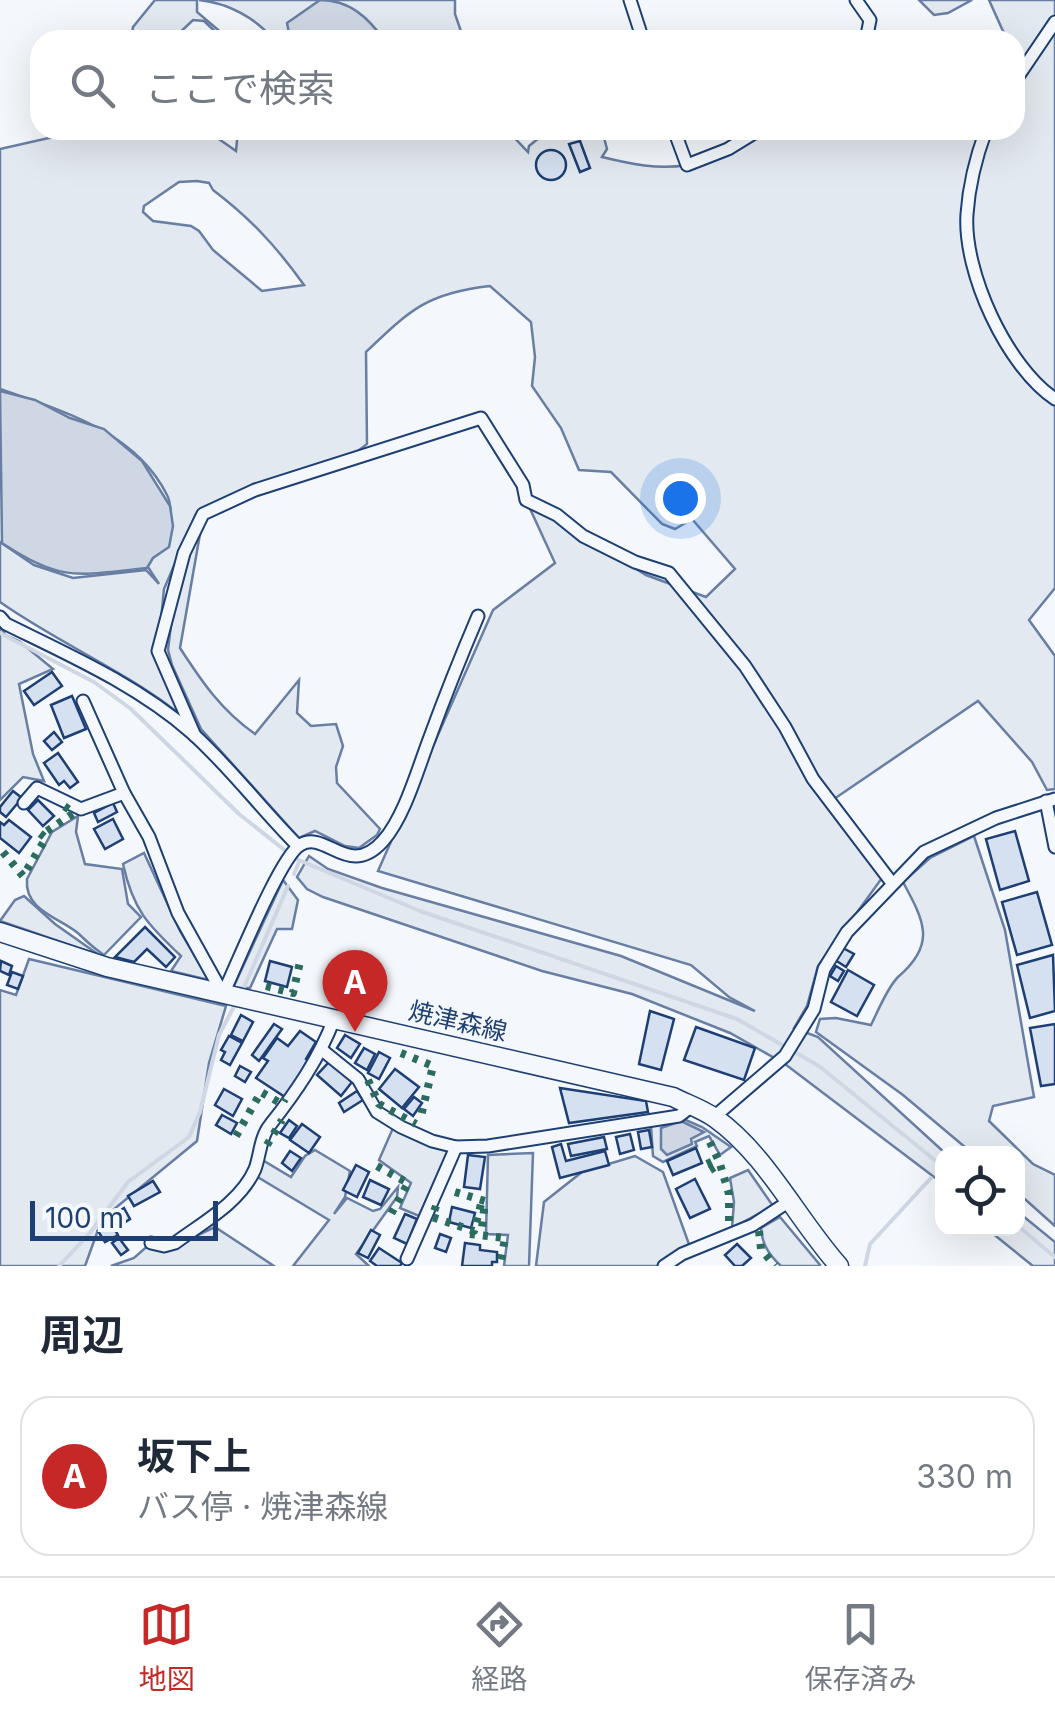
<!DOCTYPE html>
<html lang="ja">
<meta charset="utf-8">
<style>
:root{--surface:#fff;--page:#f2f2f3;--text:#1f2937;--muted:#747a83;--line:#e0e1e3;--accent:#c62828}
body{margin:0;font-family:Inter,"Noto Sans JP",sans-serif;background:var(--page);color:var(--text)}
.controls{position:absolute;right:30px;bottom:30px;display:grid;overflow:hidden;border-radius:20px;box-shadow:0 10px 40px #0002}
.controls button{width:90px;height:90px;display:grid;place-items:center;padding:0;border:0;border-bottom:2px solid var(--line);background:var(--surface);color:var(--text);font:50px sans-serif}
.scale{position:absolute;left:30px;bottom:25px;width:188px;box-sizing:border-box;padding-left:10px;border:5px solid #1d3f73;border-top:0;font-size:28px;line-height:35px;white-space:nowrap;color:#1d3f73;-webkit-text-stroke:8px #f4f7fb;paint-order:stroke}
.you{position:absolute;left:680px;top:498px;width:35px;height:35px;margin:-25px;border:8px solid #fff;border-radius:50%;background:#1a73e8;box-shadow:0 0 0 15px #1a73e833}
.badge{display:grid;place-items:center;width:65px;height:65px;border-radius:50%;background:var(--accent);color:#fff;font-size:32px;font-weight:700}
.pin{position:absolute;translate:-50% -82px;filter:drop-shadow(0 2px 5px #0008)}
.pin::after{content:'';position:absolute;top:52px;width:35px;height:30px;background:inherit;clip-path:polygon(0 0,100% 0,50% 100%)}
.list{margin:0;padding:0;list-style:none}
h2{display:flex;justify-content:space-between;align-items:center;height:130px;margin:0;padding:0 40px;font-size:42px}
h2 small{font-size:32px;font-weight:400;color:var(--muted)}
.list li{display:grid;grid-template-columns:65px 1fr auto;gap:30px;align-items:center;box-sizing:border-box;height:160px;margin:0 20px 20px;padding:0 20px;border:2px solid var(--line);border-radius:30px}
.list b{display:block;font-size:38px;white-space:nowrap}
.list p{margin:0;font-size:32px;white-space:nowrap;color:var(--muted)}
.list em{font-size:32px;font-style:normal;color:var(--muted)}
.icon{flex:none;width:55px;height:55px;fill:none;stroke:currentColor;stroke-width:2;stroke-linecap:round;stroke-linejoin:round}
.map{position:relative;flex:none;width:1055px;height:1266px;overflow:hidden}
.search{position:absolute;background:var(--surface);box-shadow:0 10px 40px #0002;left:30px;right:30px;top:30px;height:110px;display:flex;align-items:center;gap:25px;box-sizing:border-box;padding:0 35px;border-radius:30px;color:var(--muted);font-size:38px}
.sheet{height:310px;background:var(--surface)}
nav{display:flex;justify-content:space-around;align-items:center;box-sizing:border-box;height:140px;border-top:2px solid var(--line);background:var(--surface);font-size:28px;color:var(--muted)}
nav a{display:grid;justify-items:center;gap:5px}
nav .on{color:var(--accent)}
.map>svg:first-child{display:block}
.green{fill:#e3e9f0;stroke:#687fa3;stroke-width:2.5;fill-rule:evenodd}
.water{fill:#cfd7e4;stroke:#687fa3;stroke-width:2.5}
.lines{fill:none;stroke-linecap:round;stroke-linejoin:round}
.stream{stroke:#cfd7e4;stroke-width:4}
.building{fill:#d5e0f0;stroke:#1d3f73;stroke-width:2.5}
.street-casing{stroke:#1d3f73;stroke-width:15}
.primary-casing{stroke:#1d3f73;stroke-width:21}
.street{stroke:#f4f7fb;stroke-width:11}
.primary{stroke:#f4f7fb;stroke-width:18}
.hedge{stroke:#2c6c60;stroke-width:8;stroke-dasharray:5 8;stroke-linecap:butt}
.labels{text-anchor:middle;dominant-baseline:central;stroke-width:8;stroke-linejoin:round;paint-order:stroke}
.street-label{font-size:25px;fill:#1d3f73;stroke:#f4f7fb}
</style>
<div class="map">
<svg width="1055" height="1266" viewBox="0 0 1055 1266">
<rect width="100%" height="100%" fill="#f4f7fb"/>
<g class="green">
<path d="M 155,0 L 197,0 L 197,12 L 230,40 L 224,40 L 204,21 L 193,20 L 172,40 L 131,40 L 133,27 Z"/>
<path d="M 199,0 L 455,0 L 455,14 L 464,40 L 274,40 C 256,18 228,3 199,0 Z"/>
<path d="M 919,0 L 972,0 L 948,13 L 934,15 Z"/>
<path d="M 989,0 L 1055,0 L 1055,588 L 1029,620 L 1055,656 L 1055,789 L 1047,790 L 1032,762 L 978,701 L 831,801 L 882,878 L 818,966 L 807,1006 L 794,1028 L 818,1037 L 945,1153 L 942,1154 L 942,1183 L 785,1064 L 730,1033 L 632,994 L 542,971 L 323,897 L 307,889 L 297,877 L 309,856 L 328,869 L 382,888 L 621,956 L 755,1011 L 729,997 L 691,965 L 378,871 L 493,610 L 555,563 L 526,500 L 646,575 L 706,597 L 735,569 L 692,519 L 675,529 L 662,524 L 611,472 L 579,470 L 561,428 L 532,386 L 535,357 L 531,322 L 490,286 C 427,293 410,310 366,352 L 367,444 L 345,461 L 196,514 L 164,589 L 158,650 L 170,675 L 177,712 C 121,669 57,642 0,602 L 0,542 L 34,565 L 73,578 L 146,570 L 159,584 L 146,564 L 170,541 C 170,528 173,506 167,495 C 135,431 62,411 0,389 L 0,149 L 84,130 L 206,130 L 236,151 L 238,130 L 507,130 L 528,152 L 529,146 L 549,130 L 602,130 L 607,149 L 602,157 C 631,164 658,170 687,165 L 759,130 L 957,130 L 972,136 L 977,130 L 1015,130 L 1015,40 L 1007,40 ZM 197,181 L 209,183 L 213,190 C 250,218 277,247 304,285 L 262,291 L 213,250 L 199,231 L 191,226 L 153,221 L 143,212 L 144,206 L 179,182 Z"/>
<path d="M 203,517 L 180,648 C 202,682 221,710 255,734 L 299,680 L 297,713 L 311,726 L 336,724 L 343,746 L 336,767 L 337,783 L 380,829 L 377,835 L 359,848 L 345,846 L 315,831 L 299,838 L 201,729 L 172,665 L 168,650 L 171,625 L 189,542 Z"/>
<path d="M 0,623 L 5,635 L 19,641 L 53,669 L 19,684 L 33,754 L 44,781 L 23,777 L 0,800 Z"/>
<path d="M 78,816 L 76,832 L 85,864 L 122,869 L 128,904 L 141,917 L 104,955 C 95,949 87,942 79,934 C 61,918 24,911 27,879 L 52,832 Z"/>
<path d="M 974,836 L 1005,930 L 1034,1097 L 993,1106 L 989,1121 L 1033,1164 L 1055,1175 L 1055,1226 L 1018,1193 L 1018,1154 L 972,1153 L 903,1095 L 816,1032 L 820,1019 L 836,1018 L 871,1025 C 878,1011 887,988 898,977 C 937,944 924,921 903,882 L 930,858 Z"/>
<path d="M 144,853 L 180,931 L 209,980 L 171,971 L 181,956 C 148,925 133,910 123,864 Z"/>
<path d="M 283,880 L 298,900 L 292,929 L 277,929 L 250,988 L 233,988 Z"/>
<path d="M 24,896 L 55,924 L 99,955 L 0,921 L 15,900 Z"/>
<path d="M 29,959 L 226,1006 L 209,1063 L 197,1141 L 102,1219 L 85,1266 L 0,1266 L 0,990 L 16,995 Z"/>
<path d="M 681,1118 L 702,1127 L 731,1147 L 720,1155 L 709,1136 L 695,1142 L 697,1146 L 663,1162 L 653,1156 L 651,1126 Z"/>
<path d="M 393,1128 L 449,1150 L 419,1216 L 400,1208 L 411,1183 L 379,1160 Z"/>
<path d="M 315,1150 L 350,1171 L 345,1197 L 334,1214 L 347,1198 L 373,1211 L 380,1209 L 398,1187 L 397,1197 L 356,1254 L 369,1266 L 293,1266 L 329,1220 L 256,1176 L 264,1161 L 291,1177 L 305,1156 Z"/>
<path d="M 533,1153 L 529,1266 L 504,1266 L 508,1235 L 486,1234 L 488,1155 Z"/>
<path d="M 635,1156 L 663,1172 L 690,1247 L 664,1266 L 536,1266 L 544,1202 L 582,1172 Z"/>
<path d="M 748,1170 L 773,1206 L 732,1228 L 734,1202 L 730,1178 Z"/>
<path d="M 1018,1212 L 1055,1242 L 1055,1266 L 1033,1266 L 987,1229 L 1018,1228 Z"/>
<path d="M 780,1217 L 820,1265 L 819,1266 L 781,1266 C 769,1255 762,1244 761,1228 Z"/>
<path d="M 215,1227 L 274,1266 L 111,1266 L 134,1258 L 151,1243 L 175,1246 Z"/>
</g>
<g class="water">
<path d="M 320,0 C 349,0 368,17 384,40 L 296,40 L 289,33 L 287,23 Z"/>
<path d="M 0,391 L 35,400 L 70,418 L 104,429 L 142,461 L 170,506 L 173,526 L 169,547 L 153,558 L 147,568 C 78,575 62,583 2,543 Z"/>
<path d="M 681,1121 L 704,1132 L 691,1139 L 692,1144 L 667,1155 L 661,1149 L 661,1128 Z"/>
</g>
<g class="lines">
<g class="stream">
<path d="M 0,633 L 94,682 L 131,709 L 239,814 L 287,852"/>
<path d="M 294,858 L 420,911 L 737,1019 L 819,1066 L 942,1166"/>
<path d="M 294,874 L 299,862"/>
<path d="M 242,992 L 288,886"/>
<path d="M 1018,1226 L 1055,1257"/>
<path d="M 59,1266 L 89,1234 L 128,1182 L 189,1137 L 200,1112 L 219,1035 L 237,1001"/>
<path d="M 865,1266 L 870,1244 L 931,1178"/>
</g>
</g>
<g class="building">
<path d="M 580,141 L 590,168 L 580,172 L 569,144 Z"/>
<circle cx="551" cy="165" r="15"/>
<path d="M 52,672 L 62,686 L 34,705 L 24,691 Z"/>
<path d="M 72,696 L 86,729 L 64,738 L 51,705 Z"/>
<path d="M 54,732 L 62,742 L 52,750 L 44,741 Z"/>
<path d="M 58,753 L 78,782 L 70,788 L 64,781 L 59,785 L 44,763 Z"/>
<path d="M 13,791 L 22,798 L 6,817 L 0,812 L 0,807 Z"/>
<path d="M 38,800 L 54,816 L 43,826 L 28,810 Z"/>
<path d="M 113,803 L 117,812 L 98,822 L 94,813 Z"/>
<path d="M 113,819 L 123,839 L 105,849 L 94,829 Z"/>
<path d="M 9,820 L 31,837 L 19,853 L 0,838 L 0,822 L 4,825 Z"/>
<path d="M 1015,831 L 1029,881 L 1000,890 L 986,839 Z"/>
<path d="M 1037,892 L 1052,945 L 1017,955 L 1002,902 Z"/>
<path d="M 145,927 L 175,957 L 166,967 L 147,949 L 134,962 L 115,957 Z"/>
<path d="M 843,948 L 854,954 L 846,967 L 835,960 Z"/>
<path d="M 1053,955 L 1055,1011 L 1030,1018 L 1017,965 Z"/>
<path d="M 1,961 L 12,966 L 9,975 L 0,971 Z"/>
<path d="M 270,961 L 292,967 L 287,987 L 265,981 Z"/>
<path d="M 836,966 L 844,971 L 838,981 L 830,976 Z"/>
<path d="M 848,970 L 874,985 L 857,1016 L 831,1002 Z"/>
<path d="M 12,972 L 23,976 L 18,989 L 7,985 Z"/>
<path d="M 650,1011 L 674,1019 L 661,1070 L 639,1064 Z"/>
<path d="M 241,1015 L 253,1022 L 243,1041 L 231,1035 Z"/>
<path d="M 274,1024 L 282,1029 L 259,1061 L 252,1055 Z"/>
<path d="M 1055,1024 L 1055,1084 L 1041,1086 L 1030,1028 Z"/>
<path d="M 696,1027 L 755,1048 L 744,1080 L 684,1060 Z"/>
<path d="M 300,1031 L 316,1042 L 306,1059 L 310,1062 L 285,1097 L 256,1078 L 268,1061 L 263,1058 L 277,1038 L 288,1046 Z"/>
<path d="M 345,1035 L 360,1044 L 351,1058 L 337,1048 Z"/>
<path d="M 229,1036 L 242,1043 L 230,1065 L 221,1060 L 225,1052 L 221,1050 Z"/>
<path d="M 364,1048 L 375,1054 L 367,1070 L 355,1063 Z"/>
<path d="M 379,1052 L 390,1058 L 379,1079 L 368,1073 Z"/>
<path d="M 329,1062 L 352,1082 L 341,1096 L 317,1075 Z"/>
<path d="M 240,1066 L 251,1072 L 245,1082 L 235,1076 Z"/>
<path d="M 395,1069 L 419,1087 L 402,1108 L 379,1089 Z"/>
<path d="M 560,1088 L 646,1101 L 648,1112 L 569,1123 Z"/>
<path d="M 224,1089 L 242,1099 L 233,1116 L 215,1105 Z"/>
<path d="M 357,1091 L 363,1100 L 344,1112 L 339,1103 Z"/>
<path d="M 414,1097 L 422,1103 L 413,1116 L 404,1109 Z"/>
<path d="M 222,1115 L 237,1123 L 231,1134 L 216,1125 Z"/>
<path d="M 289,1120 L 297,1126 L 289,1138 L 280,1133 Z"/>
<path d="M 302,1124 L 320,1137 L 309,1153 L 290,1140 Z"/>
<path d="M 649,1130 L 652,1147 L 641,1149 L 638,1132 Z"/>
<path d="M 630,1134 L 634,1150 L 620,1154 L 616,1137 Z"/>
<path d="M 604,1137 L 607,1149 L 571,1156 L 568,1144 Z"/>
<path d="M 561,1144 L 566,1161 L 605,1151 L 609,1165 L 560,1178 L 552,1147 Z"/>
<path d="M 696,1148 L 702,1163 L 673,1175 L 667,1161 Z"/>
<path d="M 290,1151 L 301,1158 L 292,1171 L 282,1163 Z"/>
<path d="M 468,1155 L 485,1157 L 480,1189 L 464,1187 Z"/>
<path d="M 356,1165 L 369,1172 L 357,1197 L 343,1190 Z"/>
<path d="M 695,1179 L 710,1209 L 690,1218 L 676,1189 Z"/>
<path d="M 370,1180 L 389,1189 L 381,1205 L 363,1197 Z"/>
<path d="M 153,1181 L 160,1192 L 134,1206 L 128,1196 Z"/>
<path d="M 452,1207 L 475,1213 L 471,1228 L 449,1222 Z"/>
<path d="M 124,1208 L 130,1219 L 119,1226 L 112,1216 Z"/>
<path d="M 405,1214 L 417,1219 L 407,1244 L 394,1238 Z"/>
<path d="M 111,1223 L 118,1235 L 105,1242 L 98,1231 Z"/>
<path d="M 371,1230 L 380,1235 L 368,1258 L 358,1253 Z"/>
<path d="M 440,1234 L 451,1238 L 446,1252 L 435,1248 Z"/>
<path d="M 119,1238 L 128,1250 L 121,1255 L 112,1243 Z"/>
<path d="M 465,1243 L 480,1245 L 480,1250 L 497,1252 L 497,1262 L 492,1262 L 492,1266 L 462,1266 Z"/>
<path d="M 737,1244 L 751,1258 L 742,1266 L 735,1266 L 725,1255 Z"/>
<path d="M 379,1248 L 402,1263 L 400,1266 L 377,1266 L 370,1261 Z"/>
</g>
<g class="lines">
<defs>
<g id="street">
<path d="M 630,0 L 643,40"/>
<path d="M 856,0 L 870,20 L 866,40"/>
<path d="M 1015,81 L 1055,22"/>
<path d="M 674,130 L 687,165 L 728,149 L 759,130"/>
<path d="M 986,130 C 976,157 969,185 967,214 C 963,272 1007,367 1055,399"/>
<path d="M 0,617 L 6,624 C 71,656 137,685 192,733 C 229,766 262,810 298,846"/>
<path d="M 83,701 L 124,793 L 149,837 L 178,913 L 223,994"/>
<path d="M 195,736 L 158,651 L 184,553 L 203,514 L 255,490 L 481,418 L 523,485 L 526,500 L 557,515 L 583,536 L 635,562 L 669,573 L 745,666 L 785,727 L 813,779 L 892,883"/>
<path d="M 1046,801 L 1055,847"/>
<path d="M 24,803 L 37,788 L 81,809 L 124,793"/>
<path d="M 223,994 C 236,967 280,857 300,845 C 326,829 348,880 383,841 C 405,816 418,768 430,737 C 445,696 461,656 478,616"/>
<path d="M 322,1050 L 358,1079 L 377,1112 L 401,1127 L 432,1141 L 456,1147 L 488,1146 L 679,1116 L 692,1106"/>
<path d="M 714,1117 L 785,1056 L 814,1009 L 824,969 L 847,932 L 924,852 L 996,818 L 1055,799"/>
<path d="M 151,1243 L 164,1246 L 175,1243 C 202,1223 241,1202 255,1169 C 260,1156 260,1137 270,1125 C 296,1092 319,1059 334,1019"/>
<path d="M 407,1259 L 456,1147"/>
<path d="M 664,1266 L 682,1254 L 753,1225 L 788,1202"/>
</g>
<path id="primary" d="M 0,932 L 107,967 L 673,1097 C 687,1104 702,1109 715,1118 C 767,1155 797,1219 839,1266"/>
</defs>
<use href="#street" class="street-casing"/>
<use href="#primary" class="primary-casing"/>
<use href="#street" class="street"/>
<use href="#primary" class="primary"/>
<g class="hedge">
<path d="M 47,831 L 74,813 L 64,806"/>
<path d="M 3,852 L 23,876 L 46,838 L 37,831"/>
<path d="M 266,986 L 293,993 L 300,962"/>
<path d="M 401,1053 L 433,1066 L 421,1116"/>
<path d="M 368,1080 L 379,1104 L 416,1124"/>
<path d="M 236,1136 L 261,1092 L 282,1104 L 285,1099"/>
<path d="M 267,1145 L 282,1120"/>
<path d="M 707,1164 L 718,1159 L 708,1138"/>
<path d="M 377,1166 L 408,1183 L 391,1214"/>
<path d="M 710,1170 L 720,1164 L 729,1194 L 729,1229"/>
<path d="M 455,1192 L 485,1201 L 482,1228"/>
<path d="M 436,1206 L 432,1217 L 474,1231 L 481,1204"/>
<path d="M 759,1231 L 761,1249 L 775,1266"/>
<path d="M 470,1234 L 505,1238 L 500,1266"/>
</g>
</g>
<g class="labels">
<g class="street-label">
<text transform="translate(458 1021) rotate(13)">焼津森線</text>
</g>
</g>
</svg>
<div class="controls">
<button><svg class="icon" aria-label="locate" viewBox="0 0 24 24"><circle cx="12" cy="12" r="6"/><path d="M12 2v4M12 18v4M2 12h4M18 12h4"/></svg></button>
</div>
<div class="scale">100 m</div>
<div class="you"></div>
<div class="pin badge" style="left:355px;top:1032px">A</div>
<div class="search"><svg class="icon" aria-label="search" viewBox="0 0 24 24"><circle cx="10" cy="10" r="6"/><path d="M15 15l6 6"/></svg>ここで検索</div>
</div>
<section class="sheet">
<h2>周辺<small></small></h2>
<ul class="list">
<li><span class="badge">A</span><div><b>坂下上</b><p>バス停 · 焼津森線</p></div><em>330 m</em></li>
</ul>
</section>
<nav>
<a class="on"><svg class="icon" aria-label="map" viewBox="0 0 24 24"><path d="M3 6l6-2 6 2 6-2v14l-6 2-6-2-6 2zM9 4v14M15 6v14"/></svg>地図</a>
<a><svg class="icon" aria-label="directions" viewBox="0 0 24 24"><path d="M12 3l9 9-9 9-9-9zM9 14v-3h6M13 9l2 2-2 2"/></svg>経路</a>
<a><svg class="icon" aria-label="saved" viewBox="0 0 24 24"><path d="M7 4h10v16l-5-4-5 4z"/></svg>保存済み</a>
</nav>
